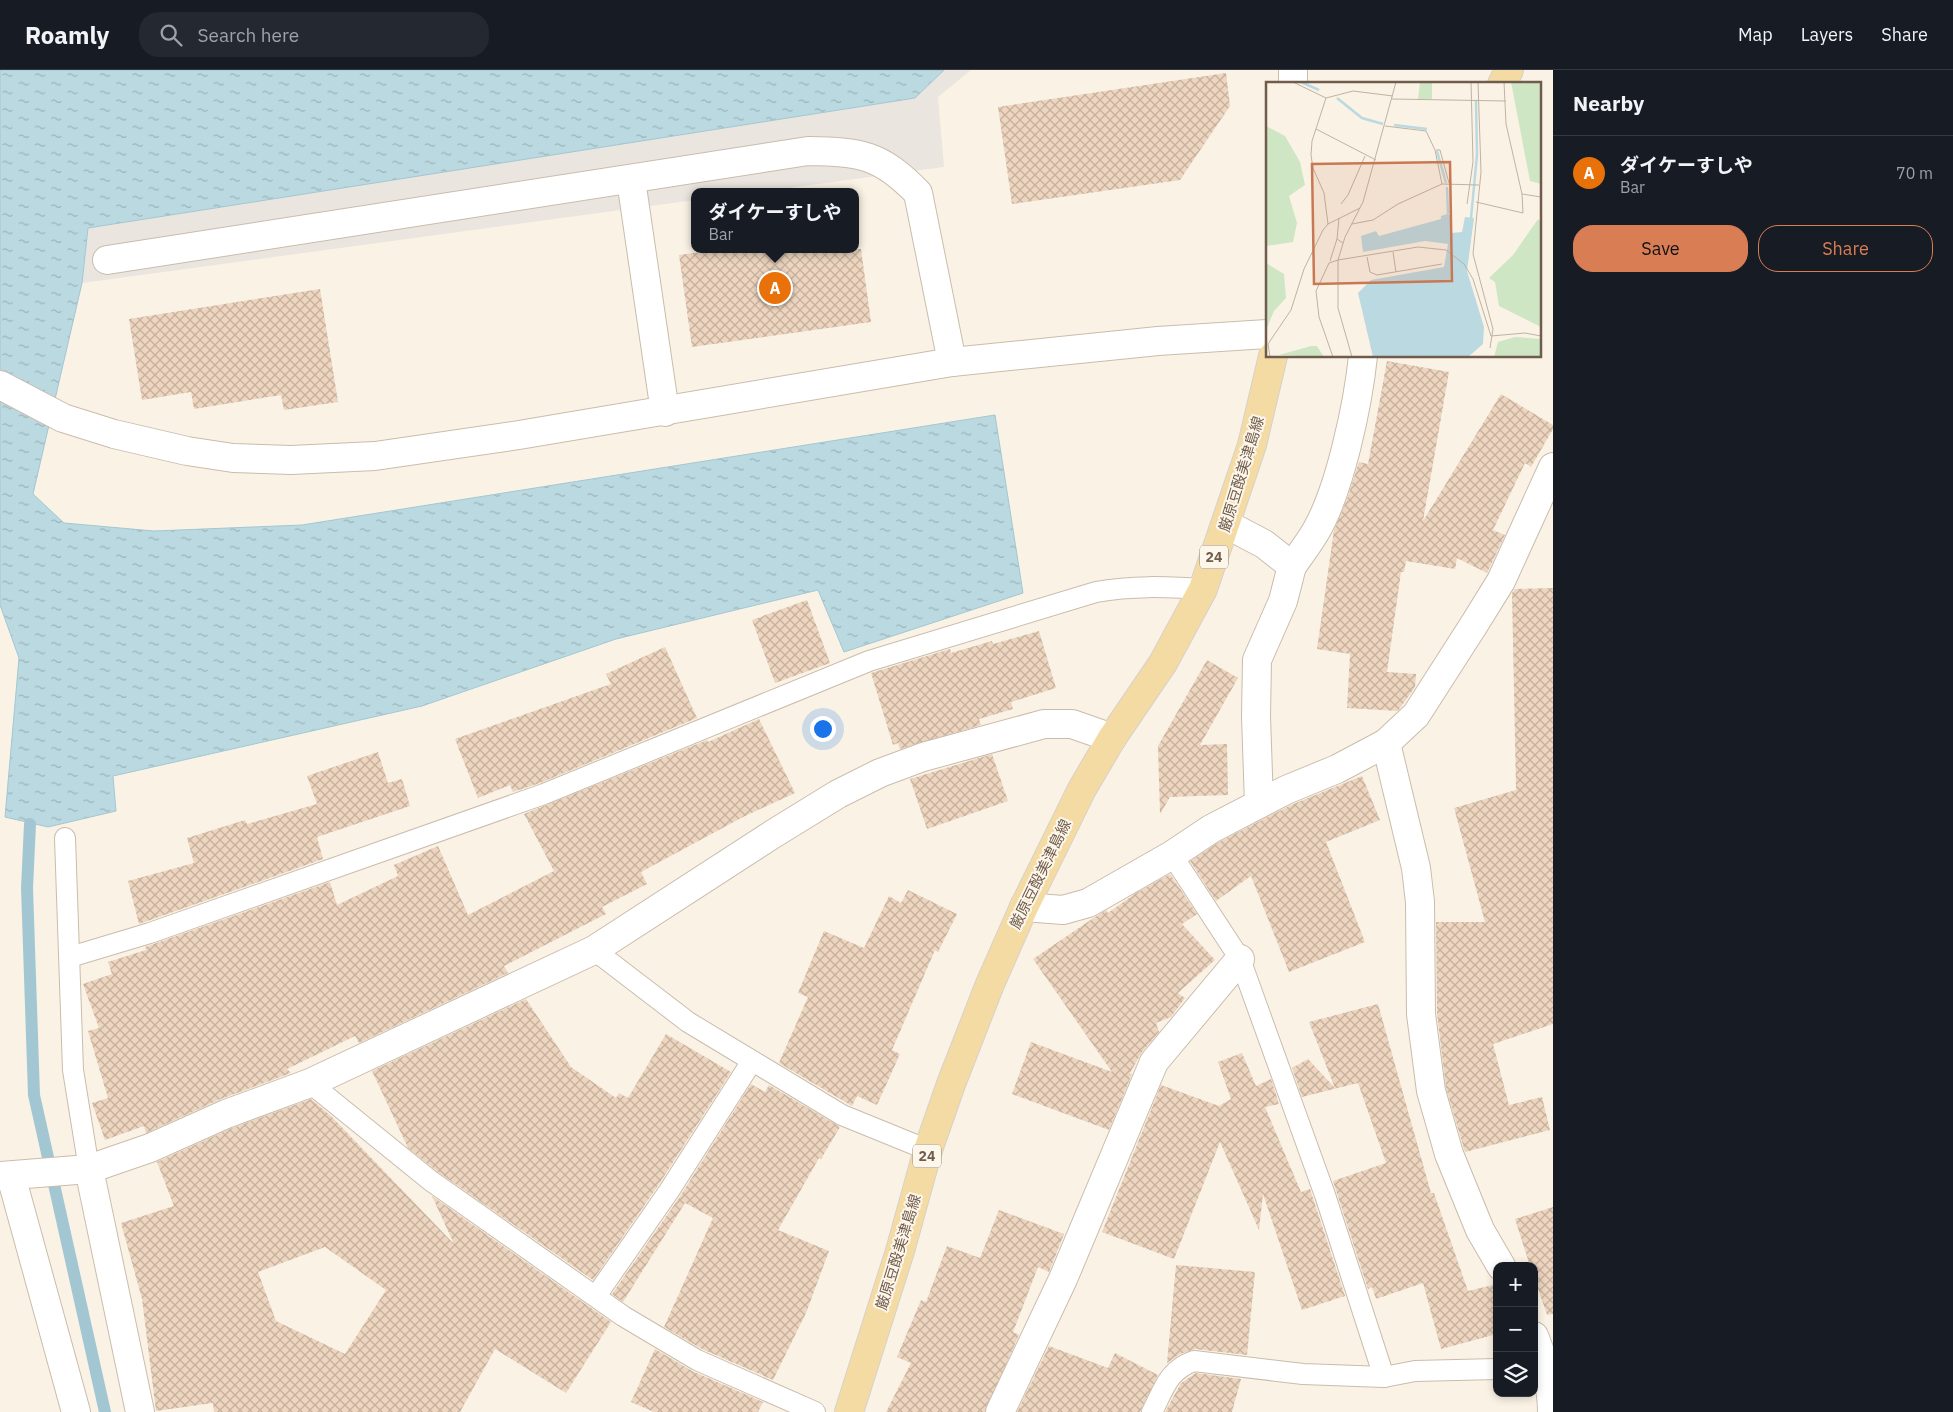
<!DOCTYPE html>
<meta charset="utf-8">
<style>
:root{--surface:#171b24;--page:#242831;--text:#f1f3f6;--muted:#9ea1a6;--line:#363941;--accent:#d97d55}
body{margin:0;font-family:"IBM Plex Sans","Noto Sans JP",sans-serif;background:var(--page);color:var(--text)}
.controls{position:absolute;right:15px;bottom:15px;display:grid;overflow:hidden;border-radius:10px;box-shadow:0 2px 8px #0003}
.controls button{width:45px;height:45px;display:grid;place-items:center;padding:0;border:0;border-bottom:1px solid var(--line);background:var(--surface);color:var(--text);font:25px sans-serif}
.you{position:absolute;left:822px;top:658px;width:18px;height:18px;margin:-12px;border:4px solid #fff;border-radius:50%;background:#1a73e8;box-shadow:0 0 0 8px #1a73e833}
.badge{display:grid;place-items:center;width:32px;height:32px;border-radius:50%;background:var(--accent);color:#fff;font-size:16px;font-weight:700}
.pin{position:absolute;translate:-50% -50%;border:2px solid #fff;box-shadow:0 1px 5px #0006}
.popup{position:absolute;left:691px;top:118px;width:168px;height:65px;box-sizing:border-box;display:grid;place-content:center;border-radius:10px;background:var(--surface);filter:drop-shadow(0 1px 4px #0005);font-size:16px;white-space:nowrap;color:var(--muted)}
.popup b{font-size:19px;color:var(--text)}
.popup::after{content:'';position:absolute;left:50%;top:100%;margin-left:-10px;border:10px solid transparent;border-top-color:var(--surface)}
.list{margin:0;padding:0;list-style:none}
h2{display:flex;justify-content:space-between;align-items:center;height:65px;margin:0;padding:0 20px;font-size:21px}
h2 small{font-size:16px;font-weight:400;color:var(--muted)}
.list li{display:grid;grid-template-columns:32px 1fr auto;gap:15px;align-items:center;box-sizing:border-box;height:75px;padding:0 20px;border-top:1px solid var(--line)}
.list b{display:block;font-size:19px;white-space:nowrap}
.list p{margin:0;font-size:16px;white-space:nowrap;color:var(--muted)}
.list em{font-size:16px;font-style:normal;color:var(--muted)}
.actions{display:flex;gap:10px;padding:15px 20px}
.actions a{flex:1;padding:11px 0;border:1px solid var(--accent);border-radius:20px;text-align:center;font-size:18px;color:var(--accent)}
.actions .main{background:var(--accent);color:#111}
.icon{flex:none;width:28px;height:28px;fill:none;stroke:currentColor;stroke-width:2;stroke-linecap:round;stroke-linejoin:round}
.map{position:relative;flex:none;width:1553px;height:1342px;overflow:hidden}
header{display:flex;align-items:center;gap:30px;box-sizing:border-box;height:70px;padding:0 25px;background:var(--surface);border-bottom:1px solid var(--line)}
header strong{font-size:24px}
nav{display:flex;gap:28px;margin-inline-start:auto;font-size:18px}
.search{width:350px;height:45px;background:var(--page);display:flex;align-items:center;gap:12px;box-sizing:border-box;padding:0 18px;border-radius:20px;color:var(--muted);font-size:19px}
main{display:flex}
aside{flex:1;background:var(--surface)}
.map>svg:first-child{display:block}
.industrial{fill:#eae5df}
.water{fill:url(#water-ripples);stroke:#a2c7d2}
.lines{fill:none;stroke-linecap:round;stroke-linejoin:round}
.stream{stroke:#a2c7d2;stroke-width:12}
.building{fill:url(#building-cross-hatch);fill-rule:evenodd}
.service-casing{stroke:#cabcac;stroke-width:22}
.minor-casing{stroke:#cabcac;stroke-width:30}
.tertiary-casing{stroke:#cabcac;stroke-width:30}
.primary-casing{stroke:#d7d1cd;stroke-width:30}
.service{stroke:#fff;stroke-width:20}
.minor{stroke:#fff;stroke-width:28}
.tertiary{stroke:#fff;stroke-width:28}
.primary{stroke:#f3dba3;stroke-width:28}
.labels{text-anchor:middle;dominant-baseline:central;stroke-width:4;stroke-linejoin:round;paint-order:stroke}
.shield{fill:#fdf7eb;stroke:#9a8a7c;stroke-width:1}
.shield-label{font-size:14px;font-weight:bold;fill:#705c4d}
.street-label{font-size:15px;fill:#705c4d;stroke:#fdf7eb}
.inset-river{fill:none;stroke:#bbd9e1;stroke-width:2.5}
.inset-road{fill:none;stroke:#bfb2a3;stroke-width:1}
.view{fill:#c97854;fill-opacity:0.15;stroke:#c97854;stroke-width:2.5}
.inset-edge{fill:none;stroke:#705c4d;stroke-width:2.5}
</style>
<header>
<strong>Roamly</strong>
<div class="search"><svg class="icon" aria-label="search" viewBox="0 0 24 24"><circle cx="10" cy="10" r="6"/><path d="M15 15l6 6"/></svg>Search here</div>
<nav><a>Map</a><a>Layers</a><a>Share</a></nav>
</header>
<main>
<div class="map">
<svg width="1553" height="1342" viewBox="0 0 1553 1342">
<defs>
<pattern id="water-ripples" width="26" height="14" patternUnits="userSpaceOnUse" patternTransform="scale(1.25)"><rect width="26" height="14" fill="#bbd9e1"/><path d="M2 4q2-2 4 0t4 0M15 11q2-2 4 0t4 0" fill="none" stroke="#9cb3b9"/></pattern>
<pattern id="building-cross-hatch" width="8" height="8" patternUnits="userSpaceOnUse" patternTransform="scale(1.25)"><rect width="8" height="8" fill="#edd5bf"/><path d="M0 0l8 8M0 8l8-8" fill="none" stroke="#c4b09d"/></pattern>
</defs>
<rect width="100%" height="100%" fill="#faf3e5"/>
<path class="industrial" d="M 944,0 L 971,0 L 938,27 L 944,97 L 759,122 L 695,122 L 695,130 L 82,213 L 88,158 L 915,28 Z"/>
<path class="water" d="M 0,0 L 944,0 L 915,28 L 88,158 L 82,213 L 33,424 L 64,453 L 154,461 L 302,455 L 995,345 L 1023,523 L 844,582 L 818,520 L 616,569 L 422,636 L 113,706 L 116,741 L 48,757 L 5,747 L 19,588 L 0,535 Z"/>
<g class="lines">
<path class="stream" d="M 30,754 L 27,818 L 34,1025 L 105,1342"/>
</g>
<g class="building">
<path d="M 1226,3 L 1230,36 L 1180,110 L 1012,134 L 998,37 Z"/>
<path d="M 722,179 L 861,179 L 871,252 L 692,277 L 679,185 Z"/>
<path d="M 320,219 L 338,332 L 284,340 L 281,325 L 194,339 L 191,322 L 142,330 L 129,249 Z"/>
<path d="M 1387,291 L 1449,302 L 1423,451 L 1501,324 L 1553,355 L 1553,359 L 1531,397 L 1525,393 L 1493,460 L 1505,465 L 1487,503 L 1457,488 L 1455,499 L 1406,491 L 1404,502 L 1401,502 L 1387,602 L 1416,604 L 1415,617 L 1398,641 L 1347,638 L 1350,584 L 1317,579 L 1334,460 L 1347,429 L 1359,392 L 1368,394 Z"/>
<path d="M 1553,518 L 1553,954 L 1493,974 L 1509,1035 L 1542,1027 L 1550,1060 L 1465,1082 L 1446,1018 L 1437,943 L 1436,852 L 1485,852 L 1454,738 L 1516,720 L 1512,523 L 1515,519 Z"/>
<path d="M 807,530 L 830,593 L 775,613 L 752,550 Z"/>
<path d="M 1039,561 L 1056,618 L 1011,632 L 1013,639 L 979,649 L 981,655 L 900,679 L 898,673 L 893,675 L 871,603 L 950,579 L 951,583 L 992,571 L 993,574 Z"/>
<path d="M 665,577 L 697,648 L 540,713 L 513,722 L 510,715 L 478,728 L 455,669 L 611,614 L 606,604 Z"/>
<path d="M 1207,590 L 1238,608 L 1200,675 L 1227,674 L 1228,725 L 1170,727 L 1160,744 L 1158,676 Z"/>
<path d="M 759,649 L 795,723 L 743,747 L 641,802 L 647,814 L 602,837 L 606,844 L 504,896 L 508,903 L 359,973 L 355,966 L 287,999 L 291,1003 L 221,1029 L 146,1063 L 144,1056 L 105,1070 L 92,1033 L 108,1028 L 88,961 L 99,958 L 83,914 L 112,904 L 108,892 L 146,880 L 145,877 L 330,812 L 337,835 L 398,806 L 394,795 L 438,776 L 468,845 L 554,801 L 524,744 L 707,670 L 708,672 Z"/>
<path d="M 378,682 L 388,713 L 402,709 L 410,736 L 317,767 L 323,789 L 139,854 L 128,811 L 194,793 L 187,768 L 245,750 L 247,754 L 317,734 L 307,706 Z"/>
<path d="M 992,684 L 1008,731 L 927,759 L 910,709 Z"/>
<path d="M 1362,706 L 1380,750 L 1326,772 L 1365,872 L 1289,902 L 1251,806 L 1216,831 L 1190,791 L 1219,772 L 1291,735 Z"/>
<path d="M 1170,804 L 1197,844 L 1182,854 L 1215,890 L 1178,923 L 1185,928 L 1171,947 L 1156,953 L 1159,962 L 1142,982 L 1130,1003 L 1132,1004 L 1109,1060 L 1012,1024 L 1031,972 L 1112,1002 L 1033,889 L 1095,847 L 1106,840 L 1108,843 L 1136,823 Z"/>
<path d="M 908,820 L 957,844 L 938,882 L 935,880 L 892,980 L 900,984 L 877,1035 L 857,1026 L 852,1036 L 779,993 L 808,927 L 798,923 L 824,861 L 864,878 L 889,826 L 901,833 Z"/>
<path d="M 526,929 L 571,997 L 616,1028 L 619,1023 L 628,1028 L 666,964 L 731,1002 L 659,1114 L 593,1210 L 438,1102 L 408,1078 L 372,1001 Z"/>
<path d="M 1378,934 L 1431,1123 L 1434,1123 L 1468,1221 L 1497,1214 L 1497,1264 L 1441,1279 L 1423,1213 L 1376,1229 L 1372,1217 L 1368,1219 L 1333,1111 L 1386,1093 L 1358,1013 L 1302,1027 L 1292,998 L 1308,989 L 1335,1018 L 1309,952 Z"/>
<path d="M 1242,983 L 1256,1016 L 1271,1009 L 1279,1034 L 1265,1037 L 1301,1122 L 1310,1119 L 1345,1226 L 1302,1240 L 1263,1124 L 1259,1160 L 1220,1072 L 1174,1189 L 1102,1162 L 1161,1015 L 1219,1036 L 1231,1029 L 1218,992 Z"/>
<path d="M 751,1014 L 765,1022 L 769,1015 L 840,1057 L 821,1089 L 819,1088 L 778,1160 L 829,1181 L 806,1243 L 773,1310 L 702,1279 L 664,1257 L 713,1148 L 685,1133 L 623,1232 L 612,1224 L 679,1128 Z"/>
<path d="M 311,1029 L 331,1046 L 454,1174 L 432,1126 L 611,1252 L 566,1323 L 495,1279 L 460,1342 L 214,1342 L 213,1333 L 156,1341 L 142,1229 L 121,1153 L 174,1136 L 157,1092 L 232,1058 ZM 325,1177 L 386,1220 L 345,1284 L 276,1251 L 258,1202 Z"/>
<path d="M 1553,1137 L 1553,1244 L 1547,1245 L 1534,1207 L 1534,1196 L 1530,1196 L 1515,1149 Z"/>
<path d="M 999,1140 L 1064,1164 L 1049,1202 L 1038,1197 L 1013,1262 L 1019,1265 L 985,1342 L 886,1342 L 911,1293 L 897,1287 L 921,1230 L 926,1232 L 947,1176 L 980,1188 Z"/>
<path d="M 1176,1195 L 1255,1202 L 1247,1285 L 1195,1279 L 1180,1284 L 1167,1293 Z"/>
<path d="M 1049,1276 L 1108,1298 L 1115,1283 L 1158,1305 L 1140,1342 L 1017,1342 Z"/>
<path d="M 655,1279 L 692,1301 L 763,1332 L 758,1342 L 654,1342 L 631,1332 Z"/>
<path d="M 1196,1303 L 1241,1309 L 1232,1342 L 1165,1342 L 1181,1313 Z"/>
</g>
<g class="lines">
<defs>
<g id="service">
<path d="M 65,768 L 73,1000 L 89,1099"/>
<path d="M 1172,785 L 1240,889 L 1325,1125 L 1384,1307"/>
<path d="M 594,880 L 688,952 L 842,1045 L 928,1080"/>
<path d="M 70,887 L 150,863 L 544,724 L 869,591 L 1096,522 C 1132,515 1167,517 1203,519"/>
<path d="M 310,1013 L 431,1111 L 623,1246 L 697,1290 L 815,1342"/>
<path d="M 596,1226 L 669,1121 L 752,991"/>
<path d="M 1152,1342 C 1164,1319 1168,1300 1194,1291 L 1303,1304 L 1384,1307 L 1415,1301 L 1497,1299"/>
</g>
<g id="minor">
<path d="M 631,110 L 665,342"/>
<path d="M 107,190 L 808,81 C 861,82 880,84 918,123 L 952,292"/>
<path d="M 1226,454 L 1264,474 L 1292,496 L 1283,531 L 1257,590 L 1256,646 L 1259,734"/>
<path d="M 1292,496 C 1300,485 1309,473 1316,461 C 1340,420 1358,334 1363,286"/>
<path d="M 1386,673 L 1416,798 L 1420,832 L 1421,944 L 1431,1021 L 1449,1084 L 1480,1160 L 1501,1196"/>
<path d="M 1024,837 L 1063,840 L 1088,833 L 1172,785 L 1211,759 L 1286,720 L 1337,699 L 1386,673 L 1416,645 L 1475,553 L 1501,511 L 1553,397"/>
<path d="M 89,1099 L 140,1342"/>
<path d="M 0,1106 L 89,1099 L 150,1078 L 226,1044 L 310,1013 L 594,880 L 773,764 L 838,724 L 880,703 L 923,687 L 1044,654 L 1072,654 L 1112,668"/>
<path d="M 11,1106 L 76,1342"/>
<path d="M 1534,1266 C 1544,1291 1552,1315 1552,1342"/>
<path d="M 1000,1342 L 1063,1209 L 1154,992 L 1240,889"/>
</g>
<g id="tertiary">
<path d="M 1293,14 L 1293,0"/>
<path d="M 0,315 L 63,348 L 114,364 L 187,381 L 233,388 L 291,390 L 375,386 L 519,365 L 952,292 L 1158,271 L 1267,264"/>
</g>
<g id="primary">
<path d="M 1502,14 L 1509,0"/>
<path d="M 849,1342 L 900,1181 L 928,1080 L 951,1014 L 990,914 L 1024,837 L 1082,719 L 1112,668 L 1163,593 L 1203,519 L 1252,375 L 1273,286"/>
</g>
</defs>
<use href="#service" class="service-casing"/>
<use href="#minor" class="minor-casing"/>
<use href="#tertiary" class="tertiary-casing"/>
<use href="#primary" class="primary-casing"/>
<use href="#service" class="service"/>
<use href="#minor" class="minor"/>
<use href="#tertiary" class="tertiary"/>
<use href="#primary" class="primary"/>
</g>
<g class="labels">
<g class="shield">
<rect x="1200" y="475.5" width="28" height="23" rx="4"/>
<rect x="913" y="1074.5" width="28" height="23" rx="4"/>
</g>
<g class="shield-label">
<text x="1214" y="487">24</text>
<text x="927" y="1086">24</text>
</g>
<g class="street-label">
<text transform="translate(1241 404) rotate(-73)">厳原豆酘美津島線</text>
<text transform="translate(1040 804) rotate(-64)">厳原豆酘美津島線</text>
<text transform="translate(898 1182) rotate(-73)">厳原豆酘美津島線</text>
</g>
</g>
<g transform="translate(1266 12)">
<rect width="275" height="275" fill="#faf3e5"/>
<path d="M 154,0 L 166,0 L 166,17 L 152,17 ZM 245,0 L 275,0 L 275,102 L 264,99 ZM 0,44 L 19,54 L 34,80 L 39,103 L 23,114 L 31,141 L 27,160 L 0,164 ZM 272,137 L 275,140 L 275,245 L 233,224 L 229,200 L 223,196 L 247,173 ZM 0,181 L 18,192 L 20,216 L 8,229 L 0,248 ZM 249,255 L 275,257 L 275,275 L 228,275 L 232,260 ZM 45,264 L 51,264 L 58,275 L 13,273 Z" fill="#cfe6c5"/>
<path d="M 181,132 L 184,133 L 185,151 L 196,150 L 199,135 L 208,136 L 201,189 L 218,245 L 217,262 L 202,275 L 107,275 L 92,211 L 105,198 L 178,185 L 182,162 L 159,159 L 97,170 L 95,154 L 110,149 L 113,154 L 175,137 L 175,134 Z" fill="#bbd9e1"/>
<path class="inset-river" d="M 35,0 L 53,8M 71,16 L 96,36 L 117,42M 128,43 L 161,47M 171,69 L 180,101M 181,105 L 182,132M 205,136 L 211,73 L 210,18"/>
<path class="inset-road" d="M 27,0 L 60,16M 212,0 L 215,90 L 207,172 L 227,247 L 224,266M 126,17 L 240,19M 119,44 L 160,49 L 169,68 L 176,102M 50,47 L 110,78M 170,68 L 174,68 L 183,101M 256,112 L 275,115M 210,120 L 257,131 L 256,112 L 240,42 L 238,0M 75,122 L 82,113 L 99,74M 201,122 L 207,80 L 205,0M 73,136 L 71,157 L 77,161M 62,142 L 58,111 L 47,86 L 45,73 L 46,59 L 60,16 L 87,9 L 127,14M 86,142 L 107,138 L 132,122 L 176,102 L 213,103M 127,170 L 130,190M 101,175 L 104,190 L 111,193 L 176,182M 64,179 L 71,157M 4,275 L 2,262 L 25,228 L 38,187 L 57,148 L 62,142 L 94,126M 67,275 L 53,235 L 50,209 L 63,181 L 72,178 L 79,155 L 97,120 L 130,0M 86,275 L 72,226 L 72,178 L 152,165 L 180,168 L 198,182 L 207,197 L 225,254 L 259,251 L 275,254"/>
<path class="view" d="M 184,80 L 186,199 L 48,202 L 46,82 Z"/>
<rect width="275" height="275" class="inset-edge"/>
</g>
</svg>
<div class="controls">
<button>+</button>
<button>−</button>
<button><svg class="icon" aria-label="layers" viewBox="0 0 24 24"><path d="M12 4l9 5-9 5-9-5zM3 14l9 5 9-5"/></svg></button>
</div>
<div class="you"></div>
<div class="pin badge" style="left:775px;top:218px;background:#e8710a">A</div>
<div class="popup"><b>ダイケーすしや</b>Bar</div>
</div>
<aside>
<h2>Nearby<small></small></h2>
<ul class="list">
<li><span class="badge" style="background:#e8710a">A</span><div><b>ダイケーすしや</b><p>Bar</p></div><em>70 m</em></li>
</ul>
<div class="actions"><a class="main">Save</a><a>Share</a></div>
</aside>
</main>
